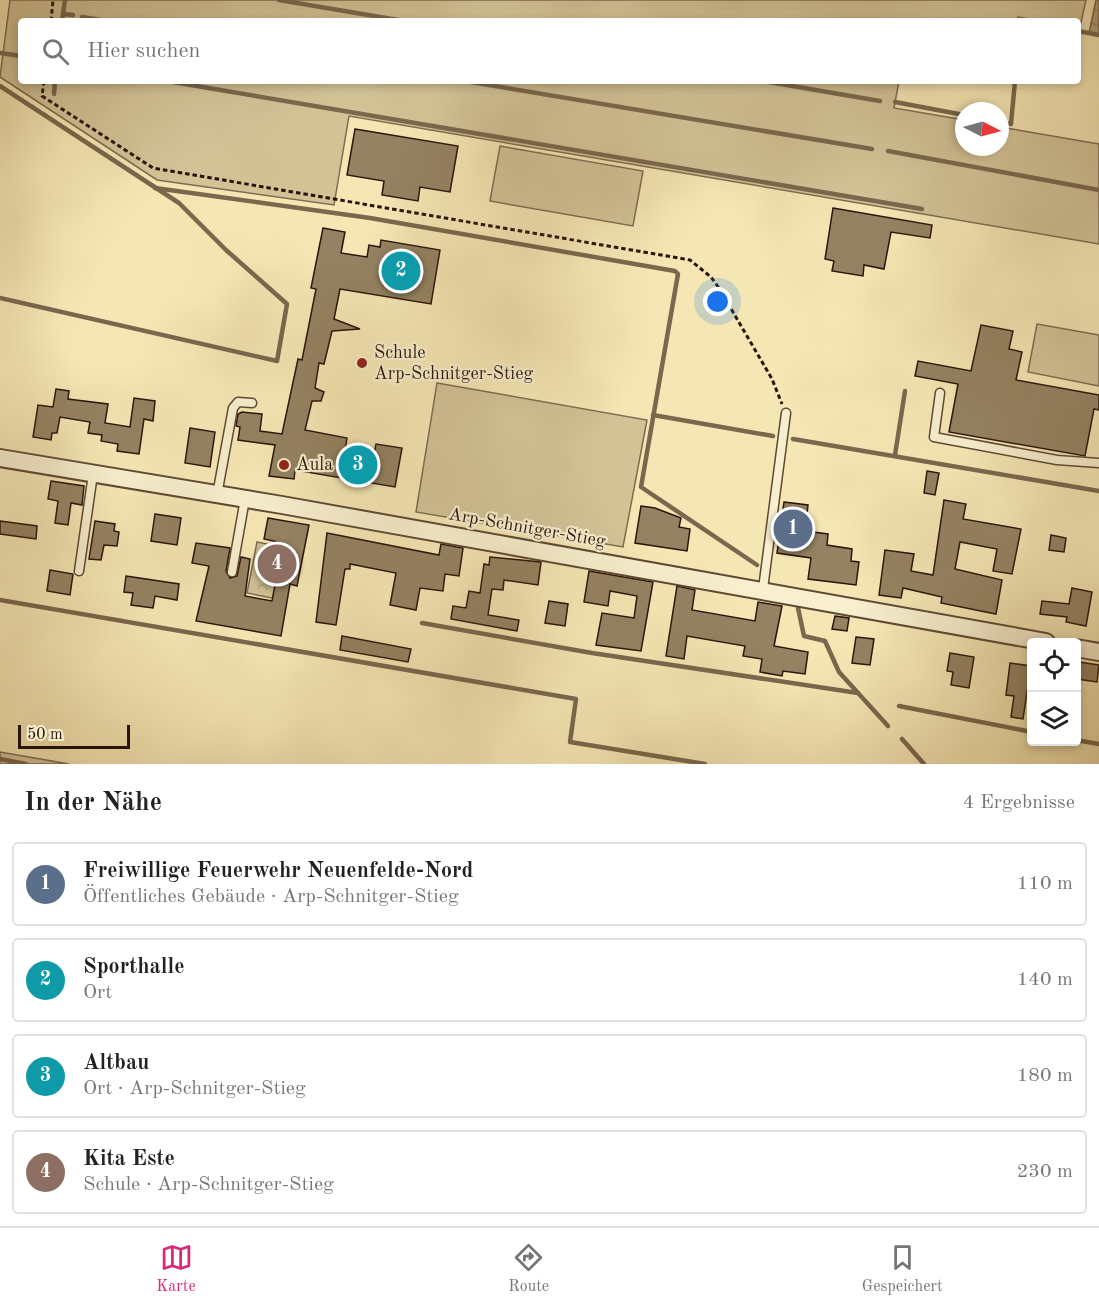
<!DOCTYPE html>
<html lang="de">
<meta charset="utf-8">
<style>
:root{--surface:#fff;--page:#f2f2f2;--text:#202124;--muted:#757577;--line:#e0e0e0;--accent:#db2777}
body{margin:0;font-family:"Old Standard TT",serif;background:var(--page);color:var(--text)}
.controls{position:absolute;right:18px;bottom:18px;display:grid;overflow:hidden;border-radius:6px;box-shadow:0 3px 9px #0003}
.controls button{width:54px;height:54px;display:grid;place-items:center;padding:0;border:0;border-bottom:2px solid var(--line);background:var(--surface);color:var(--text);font:30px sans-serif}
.compass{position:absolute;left:955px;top:102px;width:54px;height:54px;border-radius:50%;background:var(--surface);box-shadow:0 3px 9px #0003;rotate:96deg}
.scale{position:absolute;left:18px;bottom:15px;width:112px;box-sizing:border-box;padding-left:6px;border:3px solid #2a140a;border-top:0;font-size:16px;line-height:21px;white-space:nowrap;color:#2a140a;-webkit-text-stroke:4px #f8efce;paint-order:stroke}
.you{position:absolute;left:718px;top:302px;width:21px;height:21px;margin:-15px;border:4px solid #fff;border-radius:50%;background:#1a73e8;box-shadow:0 0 0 9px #1a73e833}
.badge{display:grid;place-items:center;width:39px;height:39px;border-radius:50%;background:var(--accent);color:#fff;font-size:20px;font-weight:700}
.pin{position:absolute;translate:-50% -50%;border:3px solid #fff;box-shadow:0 2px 6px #0006}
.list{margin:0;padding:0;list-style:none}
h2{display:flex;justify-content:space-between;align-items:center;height:78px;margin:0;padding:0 24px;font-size:26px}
h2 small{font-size:20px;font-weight:400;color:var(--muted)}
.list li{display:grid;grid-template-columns:39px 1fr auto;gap:18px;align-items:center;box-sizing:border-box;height:84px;margin:0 12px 12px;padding:0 12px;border:2px solid var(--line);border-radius:6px}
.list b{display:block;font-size:22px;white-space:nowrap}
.list p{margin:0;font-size:20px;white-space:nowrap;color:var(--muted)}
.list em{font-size:20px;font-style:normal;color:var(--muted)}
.icon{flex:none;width:33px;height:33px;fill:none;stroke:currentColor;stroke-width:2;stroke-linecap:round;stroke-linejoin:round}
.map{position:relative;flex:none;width:1099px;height:764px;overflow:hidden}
.search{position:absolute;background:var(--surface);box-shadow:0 3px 9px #0003;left:18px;right:18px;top:18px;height:66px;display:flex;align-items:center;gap:15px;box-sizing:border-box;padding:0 21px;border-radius:6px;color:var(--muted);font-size:22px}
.sheet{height:462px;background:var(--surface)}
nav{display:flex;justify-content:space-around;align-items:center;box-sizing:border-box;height:84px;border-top:2px solid var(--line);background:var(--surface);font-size:16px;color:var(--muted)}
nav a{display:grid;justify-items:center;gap:3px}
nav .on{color:var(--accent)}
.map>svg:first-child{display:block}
.grass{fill:#d2c397;stroke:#7e6c50;stroke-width:1.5}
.park{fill:url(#park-crowns);stroke:#7e6c50;stroke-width:1.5}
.water{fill:url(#water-waves);stroke:#7a674d;stroke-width:1.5}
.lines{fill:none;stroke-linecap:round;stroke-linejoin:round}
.stream{stroke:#7a674d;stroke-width:4.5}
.building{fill:#948262;stroke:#2a140a;stroke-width:1.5}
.lane-casing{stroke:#5d4934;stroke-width:11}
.street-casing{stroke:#5d4934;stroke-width:20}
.path{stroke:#2a140a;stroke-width:3;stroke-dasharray:4.5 3;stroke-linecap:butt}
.lane{stroke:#f8efce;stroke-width:8}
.street{stroke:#f8efce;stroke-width:16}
.poi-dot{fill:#8f2418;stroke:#f8efce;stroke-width:2}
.labels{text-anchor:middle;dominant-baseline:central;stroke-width:4.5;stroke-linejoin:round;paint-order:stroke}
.poi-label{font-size:18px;fill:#2a140a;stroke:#f8efce;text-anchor:start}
.street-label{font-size:18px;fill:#2a140a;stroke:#f8efce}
</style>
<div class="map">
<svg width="1099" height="764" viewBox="0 0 1099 764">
<defs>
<pattern id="park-crowns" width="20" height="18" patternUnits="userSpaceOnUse" patternTransform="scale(1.5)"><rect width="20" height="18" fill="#d2c397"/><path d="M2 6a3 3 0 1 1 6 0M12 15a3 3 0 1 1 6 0" fill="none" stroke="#b4a781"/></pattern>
<pattern id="water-waves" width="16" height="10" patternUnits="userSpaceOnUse" patternTransform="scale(1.5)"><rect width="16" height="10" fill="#b09f7a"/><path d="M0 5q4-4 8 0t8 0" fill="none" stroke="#8f8062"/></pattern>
</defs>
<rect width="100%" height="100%" fill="#f5e7b4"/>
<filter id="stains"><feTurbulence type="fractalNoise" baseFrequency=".00333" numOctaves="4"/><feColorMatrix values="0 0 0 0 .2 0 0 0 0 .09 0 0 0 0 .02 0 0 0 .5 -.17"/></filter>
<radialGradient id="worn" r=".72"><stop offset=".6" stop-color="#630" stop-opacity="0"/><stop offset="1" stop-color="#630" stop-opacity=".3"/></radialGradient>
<g class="grass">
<path d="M 10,0 L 1086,0 L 1080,27 L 1078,21 L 1043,21 L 1018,17 L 1017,21 L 21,21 L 21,81 L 899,81 L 894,108 L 964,120 L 964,147 L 1000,147 L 1000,127 L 1099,144 L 1099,244 L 349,116 L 334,205 L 157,180 L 0,77 Z"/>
<path d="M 500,146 L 643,171 L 633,226 L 490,201 Z"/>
<path d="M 1037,324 L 1099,335 L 1099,386 L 1028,372 Z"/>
<path d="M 437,383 L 647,420 L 623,547 L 416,512 Z"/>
<path d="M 0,752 L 69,764 L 0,764 Z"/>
</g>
<path class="park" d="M 257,542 L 282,547 L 275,581 L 277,599 L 247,593 Z"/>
<path class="water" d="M 1096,0 L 1099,0 L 1099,35 L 1089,33 Z"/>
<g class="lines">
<g class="stream">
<path d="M 279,0 L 404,21"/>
<path d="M 63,14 L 73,15"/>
<path d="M 82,17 L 107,21"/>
<path d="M 62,21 L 65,0"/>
<path d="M 1078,31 L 1099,35"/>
<path d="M 0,53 L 21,56"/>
<path d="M 167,81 L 922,209"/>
<path d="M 465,81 L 872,149"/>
<path d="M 763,81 L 880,101"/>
<path d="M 0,86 L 179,203 L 226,250 L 287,304 L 277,361 L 0,298"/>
<path d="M 54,94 L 55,81"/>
<path d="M 895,102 L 964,115"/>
<path d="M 1000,122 L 1011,124 L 1015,81"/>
<path d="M 888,151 L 1099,190"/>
<path d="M 155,188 L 370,218 L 675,271 L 678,274 L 641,487 L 757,565"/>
<path d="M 653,415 L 773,436"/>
<path d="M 793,439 L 1099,491"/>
<path d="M 895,455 L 905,391"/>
<path d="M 0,600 L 576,699 L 570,742 L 705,764"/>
<path d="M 798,608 L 804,636 L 825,641 L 839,672 L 888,726"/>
<path d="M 422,623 L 592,653 L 858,693"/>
<path d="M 899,706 L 1032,732"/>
<path d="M 902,739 L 924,764"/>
<path d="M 1076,740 L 1099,744"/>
<path d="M 0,759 L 26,764"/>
</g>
</g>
<g class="building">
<path d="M 355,129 L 458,146 L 450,192 L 420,187 L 418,201 L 382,195 L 384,181 L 347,175 Z"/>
<path d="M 833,208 L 932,225 L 930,238 L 891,232 L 884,269 L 864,265 L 863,276 L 832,271 L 834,261 L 825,259 Z"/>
<path d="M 323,228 L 345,232 L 341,253 L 367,257 L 369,245 L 380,247 L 381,240 L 440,250 L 431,304 L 340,289 L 334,319 L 360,329 L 332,331 L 324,364 L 319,363 L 315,388 L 324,392 L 321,401 L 312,401 L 305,430 L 347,438 L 345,450 L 374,454 L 376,444 L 402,448 L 395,487 L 295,470 L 294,479 L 269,476 L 275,445 L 238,440 L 240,427 L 236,426 L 238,414 L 242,412 L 262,414 L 260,431 L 282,434 L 298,359 L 302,360 L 316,289 L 311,288 Z"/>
<path d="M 981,325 L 1013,331 L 1009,349 L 1022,352 L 1016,380 L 1099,395 L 1099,410 L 1094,409 L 1085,456 L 949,432 L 958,384 L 915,376 L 918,361 L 971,371 Z"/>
<path d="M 56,389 L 69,391 L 68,399 L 108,404 L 105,423 L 130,427 L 134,398 L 155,401 L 153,421 L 144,419 L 139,454 L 117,451 L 118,444 L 101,441 L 102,435 L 88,433 L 90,422 L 60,417 L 57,433 L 52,433 L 51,440 L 33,437 L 38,405 L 53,407 Z"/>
<path d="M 190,428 L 215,432 L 210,467 L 185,463 Z"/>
<path d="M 927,471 L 939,473 L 935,495 L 924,493 Z"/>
<path d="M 51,481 L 84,486 L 82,505 L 71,503 L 68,525 L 55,523 L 58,501 L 48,499 Z"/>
<path d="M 944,500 L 966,504 L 963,519 L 1021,529 L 1012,574 L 993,571 L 997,549 L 960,542 L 955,569 L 1002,580 L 996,614 L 941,603 L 942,597 L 903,588 L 901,598 L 879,595 L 885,550 L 914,554 L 911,571 L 933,575 Z"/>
<path d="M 784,502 L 808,505 L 805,531 L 828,534 L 827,545 L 852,549 L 851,561 L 859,562 L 856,585 L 808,579 L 811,558 L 777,553 Z"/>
<path d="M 641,506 L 655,508 L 681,518 L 679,527 L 690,529 L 687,551 L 635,543 Z"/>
<path d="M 155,514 L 181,518 L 177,545 L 151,541 Z"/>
<path d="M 268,518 L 309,525 L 297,586 L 290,584 L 281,636 L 196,621 L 209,566 L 192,563 L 196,543 L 230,548 L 226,571 L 230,578 L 237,576 L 241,557 L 250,559 L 245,596 L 272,601 L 283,543 L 264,539 Z"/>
<path d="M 0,521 L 37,526 L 36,539 L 0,534 Z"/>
<path d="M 95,521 L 115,524 L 114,531 L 119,532 L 117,546 L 104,545 L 101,560 L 89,559 Z"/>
<path d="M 327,533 L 439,555 L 441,544 L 463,548 L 459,576 L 445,574 L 443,591 L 420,588 L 416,610 L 390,605 L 396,573 L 350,564 L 350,569 L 345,569 L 336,625 L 316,622 Z"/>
<path d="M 1051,535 L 1066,538 L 1064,552 L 1049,550 Z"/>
<path d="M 490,557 L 541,562 L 538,585 L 504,580 L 503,590 L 492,589 L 488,615 L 519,620 L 517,631 L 451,619 L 453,606 L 466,608 L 469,591 L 480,593 L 484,564 L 489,565 Z"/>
<path d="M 50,570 L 73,574 L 70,595 L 47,591 Z"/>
<path d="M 589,571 L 653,582 L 641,651 L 596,645 L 602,613 L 634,618 L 637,596 L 610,591 L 608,606 L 584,602 Z"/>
<path d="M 126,576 L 179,584 L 177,600 L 155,596 L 153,608 L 131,605 L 133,593 L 124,592 Z"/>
<path d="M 677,586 L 695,590 L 692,610 L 755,621 L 758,602 L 782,606 L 774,646 L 808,652 L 805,674 L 783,671 L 782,676 L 760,672 L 762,659 L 743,656 L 745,646 L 687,636 L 684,659 L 666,656 Z"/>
<path d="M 1072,588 L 1092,592 L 1086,626 L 1066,622 L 1067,617 L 1040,614 L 1042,601 L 1069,604 Z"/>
<path d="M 549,601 L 568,604 L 565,626 L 545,623 Z"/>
<path d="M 835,616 L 849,618 L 847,631 L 832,629 Z"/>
<path d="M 342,636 L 411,649 L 408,662 L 340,650 Z"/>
<path d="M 856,637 L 874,639 L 870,665 L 852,663 Z"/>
<path d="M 950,653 L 974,657 L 969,688 L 951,685 L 953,672 L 947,671 Z"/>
<path d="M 1079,662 L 1099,665 L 1097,682 L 1077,679 Z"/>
<path d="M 1010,663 L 1031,666 L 1023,719 L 1011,717 L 1014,696 L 1006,695 Z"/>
</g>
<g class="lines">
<defs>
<g id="lane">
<path d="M 940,393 L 934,437 L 1057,460 L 1099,463"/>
<path d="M 217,495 L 233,408 L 238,402 L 252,403"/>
<path d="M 79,571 L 93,474"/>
<path d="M 232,572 L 245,499"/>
<path d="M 763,589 L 786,413"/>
</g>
<g id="street">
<path d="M 0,458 L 282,505 L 1046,642"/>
<path d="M 1076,648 L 1099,652"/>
</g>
</defs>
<use href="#lane" class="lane-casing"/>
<use href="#street" class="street-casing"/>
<g class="path">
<path d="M 51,21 L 53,0"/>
<path d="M 44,81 L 42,96 L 153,168 L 690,260 L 711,277 L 719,288 L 772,379 L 782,404"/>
</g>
<use href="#lane" class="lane"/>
<use href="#street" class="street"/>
</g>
<g class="poi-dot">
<circle cx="362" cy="363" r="6"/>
<circle cx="284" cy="465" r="6"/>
</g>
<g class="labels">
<g class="poi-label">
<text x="374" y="353">Schule<tspan x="374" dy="21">Arp-Schnitger-Stieg</tspan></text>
<text x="296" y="465">Aula</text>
</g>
<g class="street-label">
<text transform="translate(527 528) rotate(10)">Arp-Schnitger-Stieg</text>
</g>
</g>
<rect width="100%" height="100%" filter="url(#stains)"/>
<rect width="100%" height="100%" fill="url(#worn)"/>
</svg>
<div class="controls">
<button><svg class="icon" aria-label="locate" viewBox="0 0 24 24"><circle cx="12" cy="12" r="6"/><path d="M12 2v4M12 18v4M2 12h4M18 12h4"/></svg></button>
<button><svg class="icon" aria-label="layers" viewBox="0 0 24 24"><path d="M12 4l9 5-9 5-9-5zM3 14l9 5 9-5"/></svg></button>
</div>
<svg class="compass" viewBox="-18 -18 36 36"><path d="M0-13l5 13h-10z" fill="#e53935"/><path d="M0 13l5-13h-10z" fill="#757577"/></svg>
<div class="scale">50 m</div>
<div class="you"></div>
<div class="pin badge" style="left:793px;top:529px;background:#5c6f8a">1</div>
<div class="pin badge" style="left:401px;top:271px;background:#0f9aa8">2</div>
<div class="pin badge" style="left:358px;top:465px;background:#0f9aa8">3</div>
<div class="pin badge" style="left:277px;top:564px;background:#8d6e63">4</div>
<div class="search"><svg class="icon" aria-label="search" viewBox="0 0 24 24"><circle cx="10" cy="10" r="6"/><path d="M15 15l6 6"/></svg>Hier suchen</div>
</div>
<section class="sheet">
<h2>In der Nähe<small>4 Ergebnisse</small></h2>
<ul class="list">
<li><span class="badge" style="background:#5c6f8a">1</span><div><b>Freiwillige Feuerwehr Neuenfelde-Nord</b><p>Öffentliches Gebäude · Arp-Schnitger-Stieg</p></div><em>110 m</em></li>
<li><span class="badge" style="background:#0f9aa8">2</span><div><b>Sporthalle</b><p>Ort</p></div><em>140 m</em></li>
<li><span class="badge" style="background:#0f9aa8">3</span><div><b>Altbau</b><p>Ort · Arp-Schnitger-Stieg</p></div><em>180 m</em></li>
<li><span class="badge" style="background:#8d6e63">4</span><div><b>Kita Este</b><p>Schule · Arp-Schnitger-Stieg</p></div><em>230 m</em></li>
</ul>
</section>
<nav>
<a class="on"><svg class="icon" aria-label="map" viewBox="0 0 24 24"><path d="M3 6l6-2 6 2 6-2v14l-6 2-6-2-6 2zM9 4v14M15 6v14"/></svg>Karte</a>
<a><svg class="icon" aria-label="directions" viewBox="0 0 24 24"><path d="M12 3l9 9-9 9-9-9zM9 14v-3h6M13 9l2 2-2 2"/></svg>Route</a>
<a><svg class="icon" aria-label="saved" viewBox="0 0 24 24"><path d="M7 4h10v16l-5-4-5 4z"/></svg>Gespeichert</a>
</nav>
